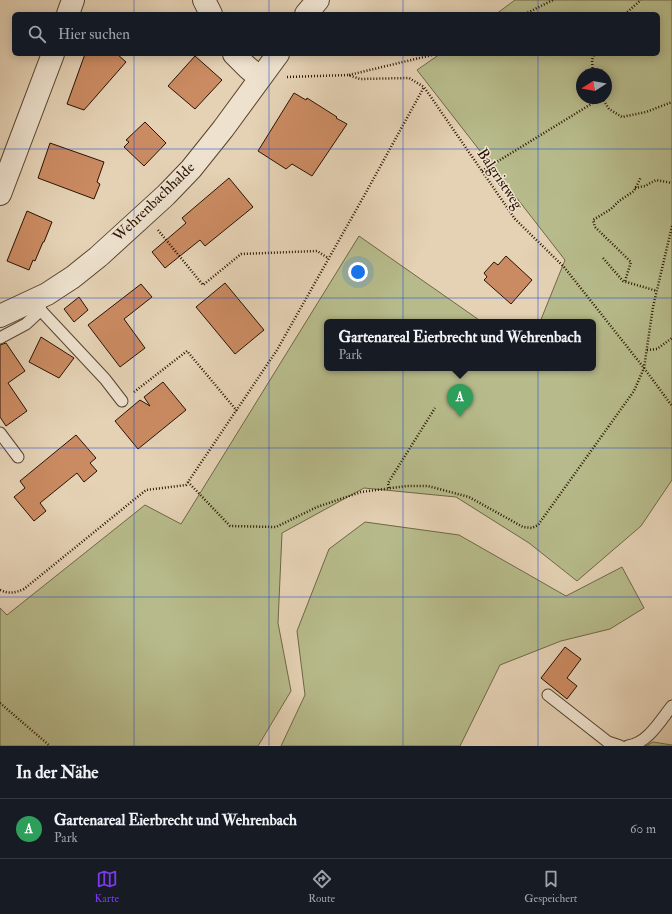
<!DOCTYPE html>
<html lang="de">
<meta charset="utf-8">
<style>
:root{--surface:#171b24;--page:#20242c;--text:#f1f3f6;--muted:#9ea1a6;--line:#363941;--accent:#7c3aed}
body{margin:0;font-family:"IM FELL Double Pica",serif;background:var(--page);color:var(--text)}
.compass{position:absolute;left:576px;top:68px;width:36px;height:36px;border-radius:50%;background:var(--surface);box-shadow:0 2px 10px #0003;rotate:259deg}
.you{position:absolute;left:358px;top:272px;width:14px;height:14px;margin:-10px;border:3px solid #fff;border-radius:50%;background:#1a73e8;box-shadow:0 0 0 6px #1a73e833}
.badge{display:grid;place-items:center;width:26px;height:26px;border-radius:50%;background:var(--accent);color:#fff;font-size:13px;font-weight:700}
.pin{position:absolute;translate:-50% -33px;filter:drop-shadow(0 1px 2px #0008)}
.pin::after{content:'';position:absolute;top:21px;width:14px;height:12px;background:inherit;clip-path:polygon(0 0,100% 0,50% 100%)}
.popup{position:absolute;left:324px;top:319px;width:272px;height:52px;box-sizing:border-box;display:grid;place-content:center;border-radius:6px;background:var(--surface);filter:drop-shadow(0 1px 3px #0005);font-size:13px;white-space:nowrap;color:var(--muted)}
.popup b{font-size:15px;color:var(--text)}
.popup::after{content:'';position:absolute;left:50%;top:100%;margin-left:-8px;border:8px solid transparent;border-top-color:var(--surface)}
.list{margin:0;padding:0;list-style:none}
h2{display:flex;justify-content:space-between;align-items:center;height:52px;margin:0;padding:0 16px;font-size:17px}
h2 small{font-size:13px;font-weight:400;color:var(--muted)}
.list li{display:grid;grid-template-columns:26px 1fr auto;gap:12px;align-items:center;box-sizing:border-box;height:60px;padding:0 16px;border-top:1px solid var(--line)}
.list b{display:block;font-size:15px;white-space:nowrap}
.list p{margin:0;font-size:13px;white-space:nowrap;color:var(--muted)}
.list em{font-size:13px;font-style:normal;color:var(--muted)}
.icon{flex:none;width:22px;height:22px;fill:none;stroke:currentColor;stroke-width:2;stroke-linecap:round;stroke-linejoin:round}
.map{position:relative;flex:none;width:672px;height:746px;overflow:hidden}
.search{position:absolute;background:var(--surface);box-shadow:0 2px 10px #0003;left:12px;right:12px;top:12px;height:44px;display:flex;align-items:center;gap:10px;box-sizing:border-box;padding:0 14px;border-radius:6px;color:var(--muted);font-size:15px}
.sheet{height:112px;background:var(--surface)}
nav{display:flex;justify-content:space-around;align-items:center;box-sizing:border-box;height:56px;border-top:1px solid var(--line);background:var(--surface);font-size:11px;color:var(--muted)}
nav a{display:grid;justify-items:center;gap:2px}
nav .on{color:var(--accent)}
.map>svg:first-child{display:block}
.green{fill:#b7bb8b;stroke:#706746;fill-rule:evenodd}
.building{fill:#cb8b62;stroke:#291302}
.lines{fill:none;stroke-linecap:round;stroke-linejoin:round}
.service-casing{stroke:#58432f;stroke-width:13}
.minor-casing{stroke:#58432f;stroke-width:24}
.path{stroke:#291302;stroke-width:2.5;stroke-dasharray:1 2;stroke-linecap:butt}
.service{stroke:#eee2cf;stroke-width:11}
.minor{stroke:#eee2cf;stroke-width:22}
.grid{fill:none;stroke:#1d4ed8;stroke-width:1;stroke-opacity:0.55}
.labels{text-anchor:middle;dominant-baseline:central;stroke-width:3;stroke-linejoin:round;paint-order:stroke}
.street-label{font-size:15px;fill:#291302;stroke:#eee2cf}
</style>
<div class="map">
<svg width="672" height="746" viewBox="0 0 672 746">
<rect width="100%" height="100%" fill="#e5d2b5"/>
<filter id="stains"><feTurbulence type="fractalNoise" baseFrequency=".005" numOctaves="4"/><feColorMatrix values="0 0 0 0 .2 0 0 0 0 .09 0 0 0 0 .02 0 0 0 .5 -.17"/></filter>
<radialGradient id="worn" r=".72"><stop offset=".6" stop-color="#630" stop-opacity="0"/><stop offset="1" stop-color="#630" stop-opacity=".3"/></radialGradient>
<g class="green">
<path d="M 515,0 L 672,0 L 672,480 L 641,526 L 577,581 L 529,543 L 456,497 L 364,488 L 282,533 L 278,623 L 291,691 L 258,746 L 0,746 L 0,608 L 7,615 L 145,505 L 181,524 L 359,236 L 482,322 L 327,322 L 327,368 L 593,368 L 593,322 L 540,322 L 565,260 L 417,70 L 440,54 L 658,54 L 658,14 L 496,14 ZM 582,74 L 606,74 L 606,98 L 582,98 Z"/>
<path d="M 365,522 L 459,535 L 566,596 L 622,567 L 644,608 L 610,629 L 561,641 L 500,665 L 460,746 L 281,746 L 305,695 L 297,631 L 329,549 Z"/>
<path d="M 653,742 L 672,745 L 672,746 L 646,746 Z"/>
</g>
<g class="building">
<path d="M 85,54 L 117,54 L 126,62 L 84,110 L 67,104 Z"/>
<path d="M 195,56 L 222,80 L 195,109 L 168,86 Z"/>
<path d="M 294,93 L 306,100 L 307,98 L 337,117 L 336,118 L 347,124 L 312,176 L 292,164 L 286,169 L 258,151 Z"/>
<path d="M 145,122 L 166,143 L 144,166 L 124,147 L 129,142 L 126,140 Z"/>
<path d="M 50,143 L 104,162 L 97,182 L 100,184 L 94,199 L 38,178 Z"/>
<path d="M 229,178 L 253,207 L 205,246 L 200,240 L 165,268 L 152,252 L 186,223 L 182,218 Z"/>
<path d="M 27,211 L 52,222 L 44,242 L 43,242 L 35,261 L 33,260 L 29,270 L 7,261 Z"/>
<path d="M 506,256 L 532,280 L 511,304 L 484,280 L 487,277 L 484,273 L 494,262 L 498,265 Z"/>
<path d="M 225,283 L 264,330 L 235,354 L 196,307 Z"/>
<path d="M 141,284 L 152,297 L 124,319 L 145,348 L 120,367 L 88,325 Z"/>
<path d="M 79,297 L 88,310 L 74,322 L 64,309 Z"/>
<path d="M 41,337 L 74,358 L 59,378 L 29,362 Z"/>
<path d="M 6,343 L 25,371 L 8,383 L 27,411 L 6,426 L 0,417 L 0,345 Z"/>
<path d="M 163,382 L 186,410 L 138,449 L 115,421 L 140,400 L 150,406 L 144,397 Z"/>
<path d="M 76,435 L 96,458 L 90,463 L 97,471 L 84,482 L 77,473 L 40,503 L 46,511 L 34,521 L 14,497 L 25,488 L 20,481 Z"/>
<path d="M 565,647 L 581,659 L 567,678 L 577,686 L 567,699 L 541,678 Z"/>
</g>
<g class="lines">
<defs>
<g id="service">
<path d="M 32,301 L 105,379 L 122,401"/>
<path d="M 0,338 L 26,324 L 41,310"/>
<path d="M 0,433 L 18,457"/>
<path d="M 548,695 L 608,742 L 620,746"/>
<path d="M 628,746 C 648,743 660,721 672,706"/>
</g>
<g id="minor">
<path d="M 204,0 L 211,14"/>
<path d="M 68,14 L 73,0"/>
<path d="M 306,14 L 318,0"/>
<path d="M 234,54 L 247,67 L 260,78"/>
<path d="M 0,194 L 53,54"/>
<path d="M 0,316 L 47,294 L 73,277 L 98,257 L 166,195 L 191,169 L 223,129 L 278,54"/>
</g>
</defs>
<use href="#service" class="service-casing"/>
<use href="#minor" class="minor-casing"/>
<g class="path">
<path d="M 525,14 L 553,0"/>
<path d="M 625,14 L 641,0"/>
<path d="M 593,74 L 592,60 L 594,54"/>
<path d="M 349,75 L 436,54"/>
<path d="M 287,77 L 348,75 L 360,79 L 409,78 L 424,87 L 515,219 L 564,267 L 644,368 L 672,406"/>
<path d="M 602,98 L 609,109 L 622,117 L 646,112 L 672,102"/>
<path d="M 482,171 L 601,98"/>
<path d="M 635,188 L 645,186 L 656,180 L 672,183"/>
<path d="M 158,230 L 203,285 L 241,254 L 317,251 L 328,258"/>
<path d="M 603,258 L 623,281 L 657,291"/>
<path d="M 625,281 L 631,262 L 595,227 L 593,220 L 611,209 L 619,201 L 634,191 L 641,177"/>
<path d="M 647,350 L 657,349 L 672,338"/>
<path d="M 134,392 L 187,351 L 237,411"/>
<path d="M 188,482 L 230,526 L 276,527 L 317,507 L 361,492 L 407,486 L 428,486 L 469,497 L 523,527 L 532,528 L 538,525 L 634,391 L 644,368 L 653,307 L 672,226"/>
<path d="M 389,488 L 388,483 L 435,408"/>
<path d="M 0,590 C 9,594 15,593 24,589 L 146,490 L 186,485 L 277,350 L 364,196 L 424,87"/>
<path d="M 0,703 L 50,746"/>
</g>
<use href="#service" class="service"/>
<use href="#minor" class="minor"/>
</g>
<path class="grid" d="M 134,0 L 134,14M 269,0 L 269,14M 403,0 L 403,14M 538,0 L 538,14M 134,54 L 134,746M 269,54 L 269,746M 403,54 L 403,746M 538,54 L 538,746M 0,149 L 672,149M 0,298 L 672,298M 0,448 L 672,448M 0,597 L 672,597"/>
<g class="labels">
<g class="street-label">
<text transform="translate(500 179) rotate(56)">Balgristweg</text>
<text transform="translate(154 202) rotate(-44)">Wehrenbachhalde</text>
</g>
</g>
<rect width="100%" height="100%" filter="url(#stains)"/>
<rect width="100%" height="100%" fill="url(#worn)"/>
</svg>
<svg class="compass" viewBox="-18 -18 36 36"><path d="M0-13l5 13h-10z" fill="#e53935"/><path d="M0 13l5-13h-10z" fill="#9ea1a6"/></svg>
<div class="you"></div>
<div class="pin badge" style="left:460px;top:417px;background:#2e9e5b">A</div>
<div class="popup"><b>Gartenareal Eierbrecht und Wehrenbach</b>Park</div>
<div class="search"><svg class="icon" aria-label="search" viewBox="0 0 24 24"><circle cx="10" cy="10" r="6"/><path d="M15 15l6 6"/></svg>Hier suchen</div>
</div>
<section class="sheet">
<h2>In der Nähe<small></small></h2>
<ul class="list">
<li><span class="badge" style="background:#2e9e5b">A</span><div><b>Gartenareal Eierbrecht und Wehrenbach</b><p>Park</p></div><em>60 m</em></li>
</ul>
</section>
<nav>
<a class="on"><svg class="icon" aria-label="map" viewBox="0 0 24 24"><path d="M3 6l6-2 6 2 6-2v14l-6 2-6-2-6 2zM9 4v14M15 6v14"/></svg>Karte</a>
<a><svg class="icon" aria-label="directions" viewBox="0 0 24 24"><path d="M12 3l9 9-9 9-9-9zM9 14v-3h6M13 9l2 2-2 2"/></svg>Route</a>
<a><svg class="icon" aria-label="saved" viewBox="0 0 24 24"><path d="M7 4h10v16l-5-4-5 4z"/></svg>Gespeichert</a>
</nav>
